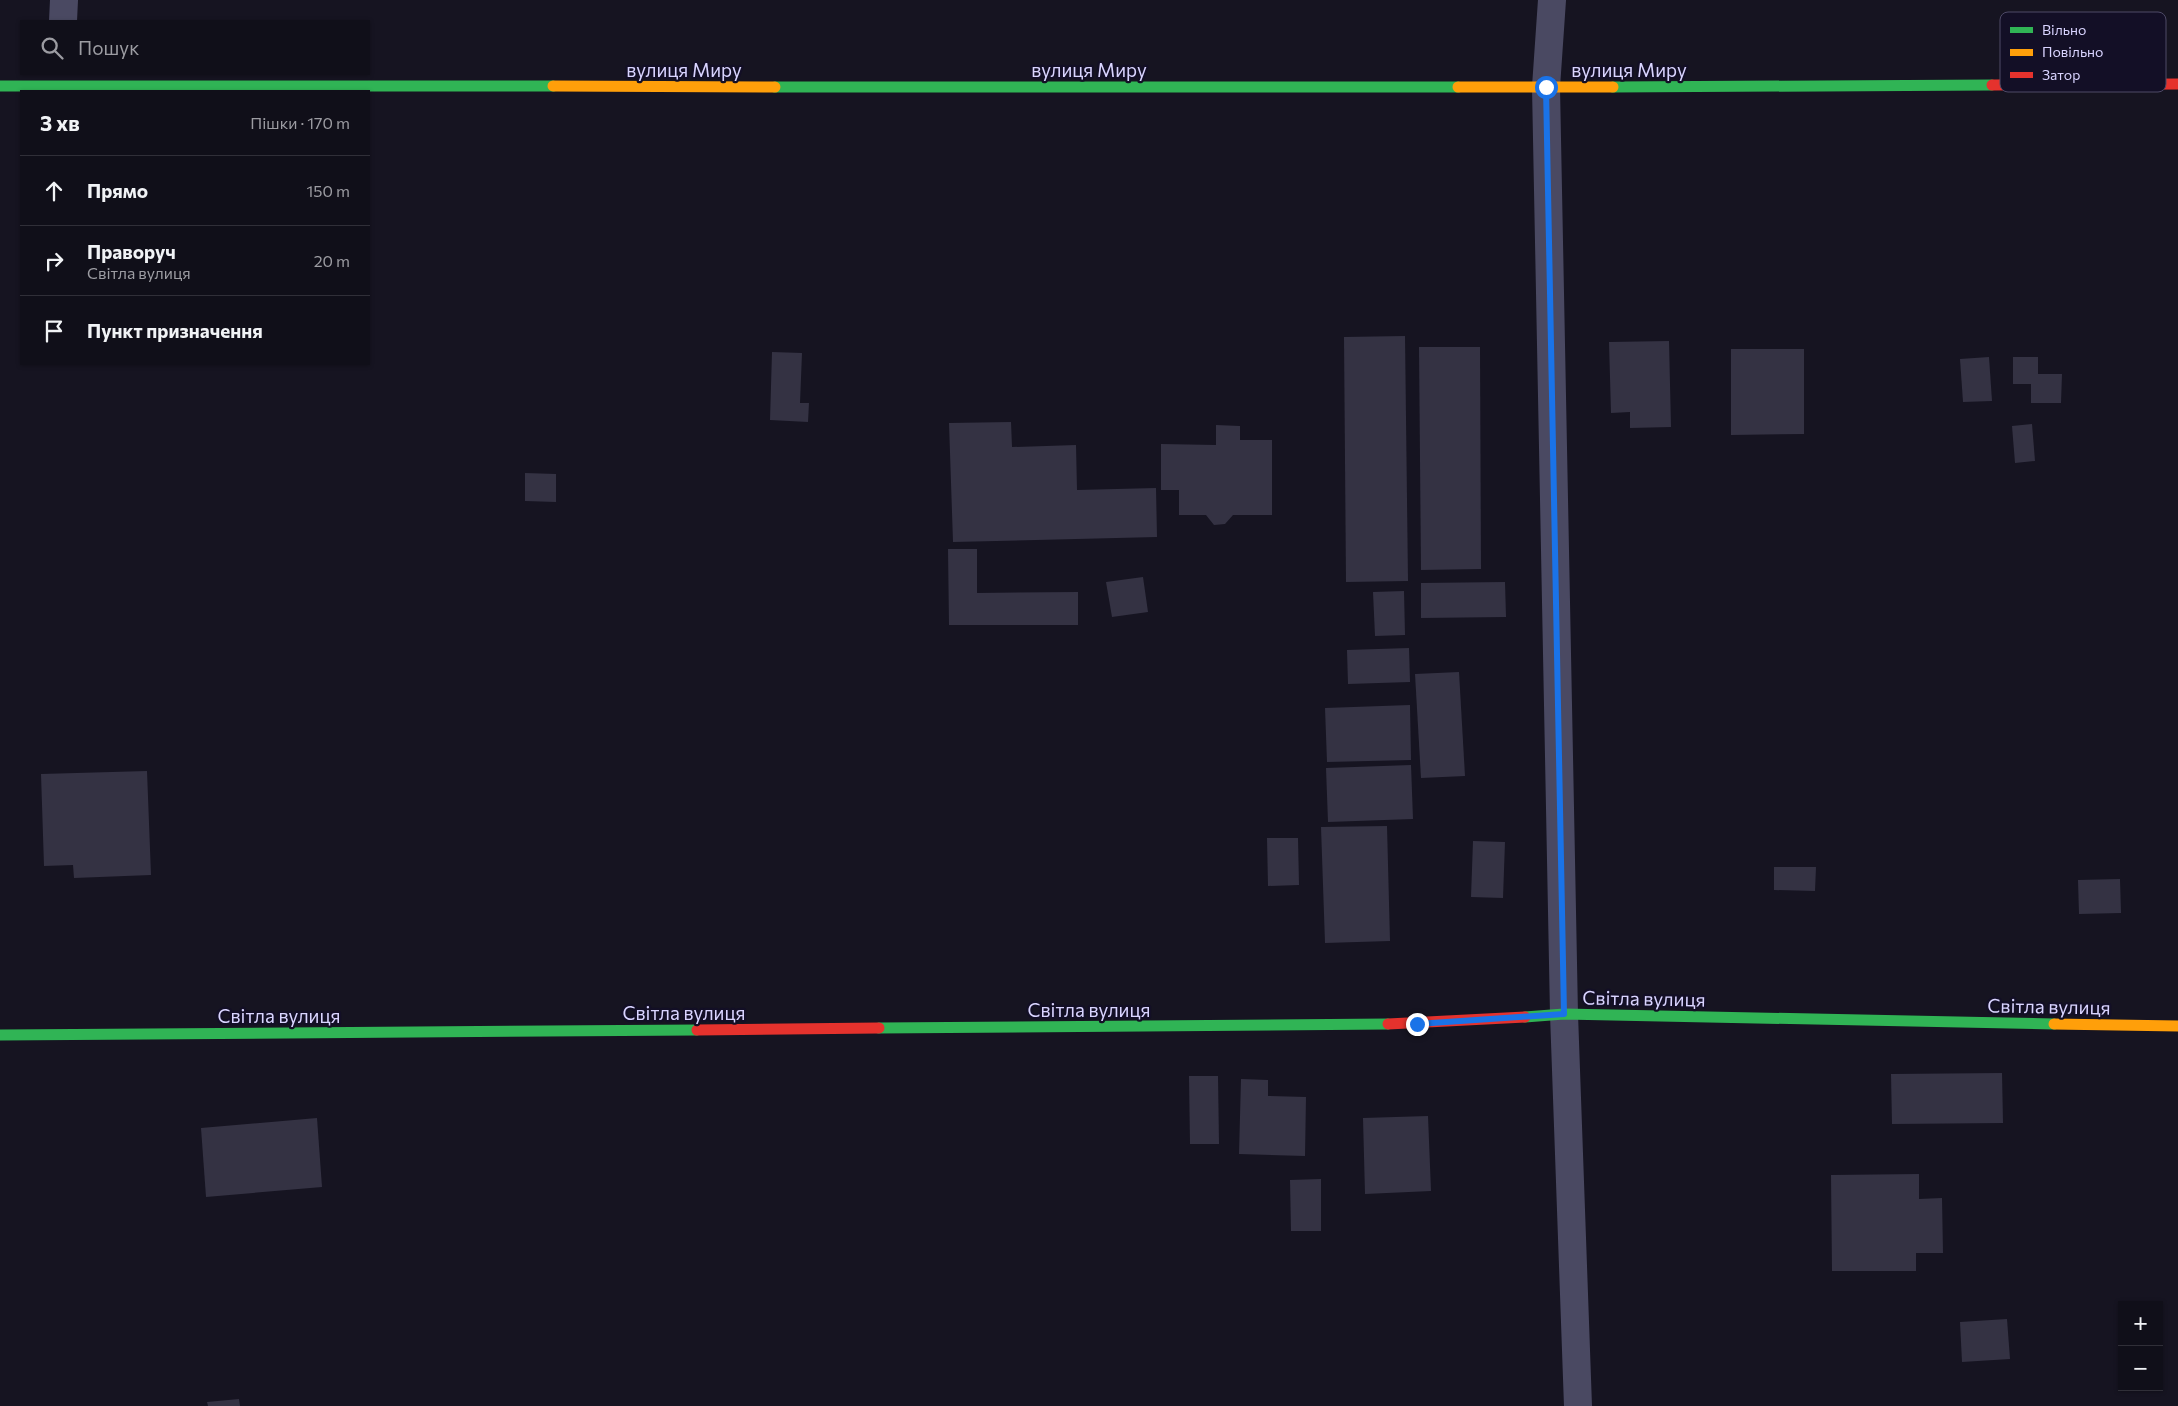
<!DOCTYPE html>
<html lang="uk">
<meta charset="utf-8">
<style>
:root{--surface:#100f19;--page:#1e1d26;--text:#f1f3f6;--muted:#9c9ca2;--line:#302f38}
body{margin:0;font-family:Commissioner,sans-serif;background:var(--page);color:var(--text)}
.controls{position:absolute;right:15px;bottom:15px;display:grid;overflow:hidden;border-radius:0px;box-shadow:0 1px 4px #0004}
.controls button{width:45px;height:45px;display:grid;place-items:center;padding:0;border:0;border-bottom:1px solid var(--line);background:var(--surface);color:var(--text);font:25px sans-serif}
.stop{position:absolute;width:15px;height:15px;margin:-11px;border:4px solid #1a73e8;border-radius:50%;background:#fff}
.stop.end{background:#1a73e8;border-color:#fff;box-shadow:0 1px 5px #0008}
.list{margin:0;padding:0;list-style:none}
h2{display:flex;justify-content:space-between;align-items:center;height:65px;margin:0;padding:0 20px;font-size:21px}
h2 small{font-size:16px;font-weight:400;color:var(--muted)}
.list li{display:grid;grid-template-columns:32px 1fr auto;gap:15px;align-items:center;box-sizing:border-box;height:70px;padding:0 20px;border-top:1px solid var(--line)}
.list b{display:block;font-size:19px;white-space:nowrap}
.list p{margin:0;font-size:16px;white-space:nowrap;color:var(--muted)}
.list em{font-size:16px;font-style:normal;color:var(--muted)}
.icon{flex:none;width:28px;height:28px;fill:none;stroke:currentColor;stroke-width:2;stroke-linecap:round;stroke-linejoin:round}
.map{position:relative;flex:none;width:2178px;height:1406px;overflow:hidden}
.search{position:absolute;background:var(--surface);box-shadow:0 1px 4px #0004;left:20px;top:20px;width:350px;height:55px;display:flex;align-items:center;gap:12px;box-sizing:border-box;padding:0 18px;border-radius:0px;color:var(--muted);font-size:19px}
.panel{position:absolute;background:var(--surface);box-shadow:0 1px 4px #0004;left:20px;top:90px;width:350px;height:275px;border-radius:0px}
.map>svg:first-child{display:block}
.building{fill:#343243}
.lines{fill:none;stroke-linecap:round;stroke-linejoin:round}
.street{stroke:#4a4962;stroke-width:28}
.fast{stroke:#30b455;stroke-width:11}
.slow{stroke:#ff9f0a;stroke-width:11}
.jam{stroke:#e5322d;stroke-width:11}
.route{stroke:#1a73e8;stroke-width:6}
.labels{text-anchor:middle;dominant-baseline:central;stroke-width:4.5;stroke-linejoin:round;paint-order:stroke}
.street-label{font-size:19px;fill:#d9d4ff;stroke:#130f26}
.key{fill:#130f26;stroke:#4e4a67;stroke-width:1}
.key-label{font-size:14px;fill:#d9d4ff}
</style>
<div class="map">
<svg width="2178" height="1406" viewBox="0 0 2178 1406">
<rect width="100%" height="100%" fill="#161421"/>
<g class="building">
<path d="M 1405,336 L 1408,581 L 1346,582 L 1344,337 Z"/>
<path d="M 1669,341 L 1671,427 L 1630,428 L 1630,412 L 1611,413 L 1609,342 Z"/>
<path d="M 1419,347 L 1480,347 L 1481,569 L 1421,570 Z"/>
<path d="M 1731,349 L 1804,349 L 1804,434 L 1731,435 Z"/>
<path d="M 772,352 L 802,353 L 800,403 L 809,403 L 808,422 L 770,420 Z"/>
<path d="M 1989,357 L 1992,401 L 1963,402 L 1960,359 Z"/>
<path d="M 2013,357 L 2038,357 L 2038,374 L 2062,374 L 2061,403 L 2031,403 L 2031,384 L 2013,384 Z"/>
<path d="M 1011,422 L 1012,447 L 1076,445 L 1077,490 L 1156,488 L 1157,537 L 953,542 L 949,423 Z"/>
<path d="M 2032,424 L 2035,461 L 2015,463 L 2012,426 Z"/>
<path d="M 1216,425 L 1240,426 L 1240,440 L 1272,440 L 1272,515 L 1233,515 L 1225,524 L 1214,525 L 1206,515 L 1179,515 L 1179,490 L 1161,490 L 1161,444 L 1216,445 Z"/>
<path d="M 525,473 L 556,474 L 556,502 L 525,501 Z"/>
<path d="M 948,549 L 977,549 L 977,593 L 1078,592 L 1078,625 L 949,625 Z"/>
<path d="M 1143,577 L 1148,612 L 1112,617 L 1106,582 Z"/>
<path d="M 1505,582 L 1506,617 L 1421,618 L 1421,583 Z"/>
<path d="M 1404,591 L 1405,635 L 1375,636 L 1373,592 Z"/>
<path d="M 1409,648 L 1410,682 L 1348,684 L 1347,650 Z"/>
<path d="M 1459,672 L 1465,776 L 1421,778 L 1415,674 Z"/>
<path d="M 1410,705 L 1411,760 L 1327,762 L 1325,708 Z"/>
<path d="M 1411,765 L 1413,819 L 1328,822 L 1326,768 Z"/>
<path d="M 147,771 L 151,875 L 74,878 L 73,865 L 44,866 L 41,774 Z"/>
<path d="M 1387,826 L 1390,941 L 1325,943 L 1321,827 Z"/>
<path d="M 1267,838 L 1298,838 L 1299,885 L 1268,886 Z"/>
<path d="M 1473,841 L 1505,842 L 1503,898 L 1471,897 Z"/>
<path d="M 1774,867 L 1816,867 L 1815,891 L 1774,890 Z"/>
<path d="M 2120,879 L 2121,913 L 2079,914 L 2078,880 Z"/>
<path d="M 2002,1073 L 2003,1123 L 1892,1124 L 1891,1074 Z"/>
<path d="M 1189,1076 L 1218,1076 L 1219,1144 L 1190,1144 Z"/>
<path d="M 1241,1079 L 1268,1080 L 1268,1096 L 1306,1097 L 1305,1156 L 1239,1154 Z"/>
<path d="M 1428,1116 L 1431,1191 L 1365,1194 L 1363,1118 Z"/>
<path d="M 317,1118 L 322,1187 L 206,1197 L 201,1128 Z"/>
<path d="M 1919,1174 L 1919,1199 L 1942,1198 L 1943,1253 L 1916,1253 L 1916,1271 L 1832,1271 L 1831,1175 Z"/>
<path d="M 1321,1179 L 1321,1231 L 1291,1231 L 1290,1180 Z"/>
<path d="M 2007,1319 L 2010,1359 L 1962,1362 L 1960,1322 Z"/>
<path d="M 239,1399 L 240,1406 L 208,1406 L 207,1402 Z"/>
</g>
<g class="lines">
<g class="street">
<path d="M 1552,0 L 1546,87 L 1564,1014 L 1578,1406"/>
<path d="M 63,21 L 64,0"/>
</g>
<g class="fast">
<path d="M 0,86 L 553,86"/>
<path d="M 775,87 L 1458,87"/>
<path d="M 1613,87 L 1992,85"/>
<path d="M 1525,1017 L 1564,1014 L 2054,1024"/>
<path d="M 879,1028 L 1388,1024"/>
<path d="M 0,1035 L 697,1030"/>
</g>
<g class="slow">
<path d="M 553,86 L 775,87"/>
<path d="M 1458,87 L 1613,87"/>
<path d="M 2054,1024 L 2178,1026"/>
</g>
<g class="jam">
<path d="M 1992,85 L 2178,84"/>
<path d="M 1388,1024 L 1525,1017"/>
<path d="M 697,1030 L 879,1028"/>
</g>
</g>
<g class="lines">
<path class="route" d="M 1417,1024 L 1564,1014 L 1546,87"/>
</g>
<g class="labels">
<g class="street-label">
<text x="684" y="69">вулиця Миру</text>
<text x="1089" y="69">вулиця Миру</text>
<text x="1629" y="69">вулиця Миру</text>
<text transform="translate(1644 998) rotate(1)">Світла вулиця</text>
<text transform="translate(2049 1006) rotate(1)">Світла вулиця</text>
<text x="1089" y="1009">Світла вулиця</text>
<text x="684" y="1012">Світла вулиця</text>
<text x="279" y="1015">Світла вулиця</text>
</g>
</g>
<rect x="2000" y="12" width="166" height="80" rx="8" class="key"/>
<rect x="2010" y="27" width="23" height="6" fill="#30b455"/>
<rect x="2010" y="49" width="23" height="7" fill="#ff9f0a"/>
<rect x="2010" y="72" width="23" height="6" fill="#e5322d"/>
<g class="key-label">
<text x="2042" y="35">Вільно</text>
<text x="2042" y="57">Повільно</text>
<text x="2042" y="80">Затор</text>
</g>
</svg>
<div class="controls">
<button>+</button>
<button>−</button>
</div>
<div class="stop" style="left:1546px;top:87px"></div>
<div class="stop end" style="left:1417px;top:1024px"></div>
<div class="search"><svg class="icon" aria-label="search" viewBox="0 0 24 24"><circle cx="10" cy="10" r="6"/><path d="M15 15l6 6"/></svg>Пошук</div>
<section class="panel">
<h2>3 хв<small>Пішки · 170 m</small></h2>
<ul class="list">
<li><svg class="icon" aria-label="ahead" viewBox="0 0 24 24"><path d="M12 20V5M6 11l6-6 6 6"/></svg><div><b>Прямо</b></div><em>150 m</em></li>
<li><svg class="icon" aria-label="right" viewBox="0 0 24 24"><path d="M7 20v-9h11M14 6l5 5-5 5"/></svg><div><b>Праворуч</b><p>Світла вулиця</p></div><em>20 m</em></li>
<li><svg class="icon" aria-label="arrive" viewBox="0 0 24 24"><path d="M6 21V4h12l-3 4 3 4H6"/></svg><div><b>Пункт призначення</b></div></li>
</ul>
</section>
</div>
